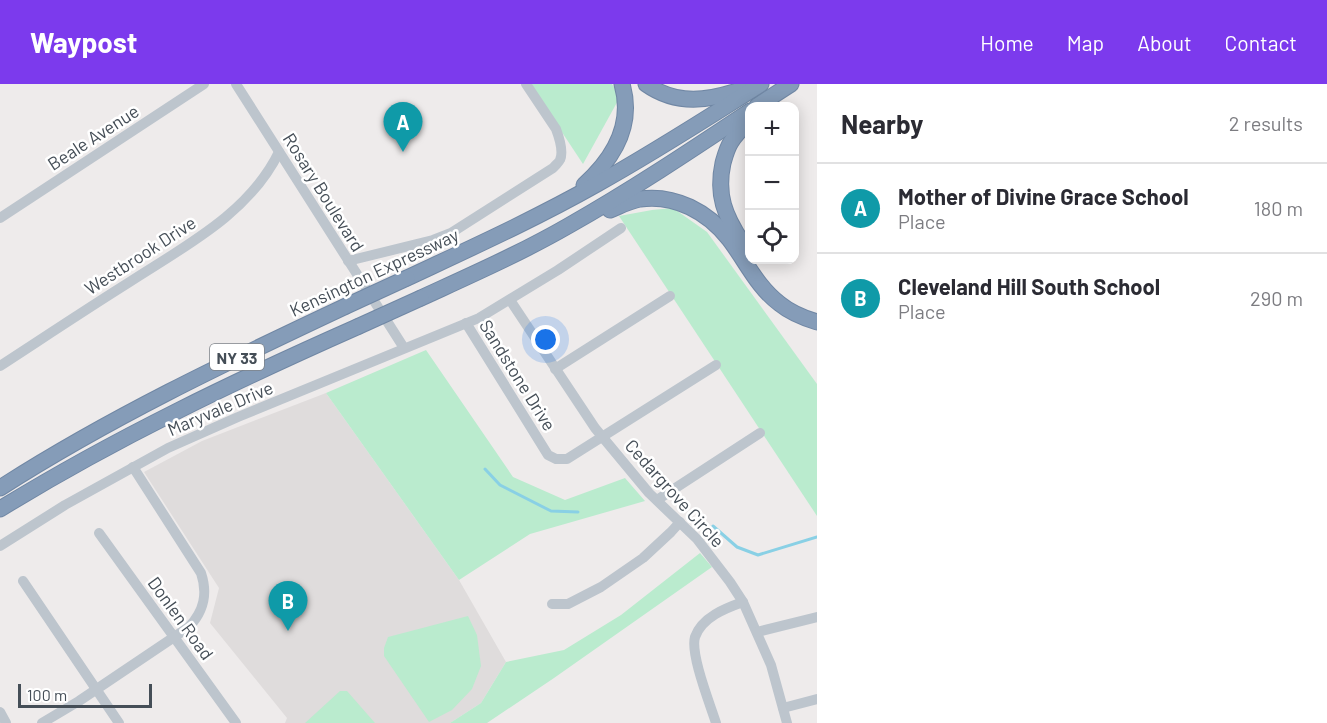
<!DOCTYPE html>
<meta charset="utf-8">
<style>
:root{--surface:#fff;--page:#f2f2f3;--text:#2b2b33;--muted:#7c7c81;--line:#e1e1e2;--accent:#7c3aed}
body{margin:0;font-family:Barlow,sans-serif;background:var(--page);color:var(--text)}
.controls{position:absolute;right:18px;top:18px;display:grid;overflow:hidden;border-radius:12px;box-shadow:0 3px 15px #0003}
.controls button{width:54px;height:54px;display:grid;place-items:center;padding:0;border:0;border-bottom:2px solid var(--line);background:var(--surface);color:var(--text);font:30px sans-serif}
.scale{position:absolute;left:18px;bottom:15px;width:134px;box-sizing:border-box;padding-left:6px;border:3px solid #454e57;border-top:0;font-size:16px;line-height:21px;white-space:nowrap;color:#454e57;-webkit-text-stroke:4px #fff;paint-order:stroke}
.you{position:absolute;left:546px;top:256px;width:21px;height:21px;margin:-15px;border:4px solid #fff;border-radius:50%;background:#1a73e8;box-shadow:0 0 0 9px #1a73e833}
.badge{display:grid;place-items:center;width:39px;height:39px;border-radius:50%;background:var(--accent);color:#fff;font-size:20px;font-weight:700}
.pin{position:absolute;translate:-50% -50px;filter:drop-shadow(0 2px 3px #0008)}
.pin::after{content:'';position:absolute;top:32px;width:21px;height:18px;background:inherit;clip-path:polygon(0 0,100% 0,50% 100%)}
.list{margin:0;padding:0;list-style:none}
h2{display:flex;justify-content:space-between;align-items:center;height:78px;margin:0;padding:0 24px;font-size:26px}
h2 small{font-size:20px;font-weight:400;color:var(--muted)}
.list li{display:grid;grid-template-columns:39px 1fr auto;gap:18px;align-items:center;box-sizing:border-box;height:90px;padding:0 24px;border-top:2px solid var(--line)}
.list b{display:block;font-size:22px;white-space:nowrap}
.list p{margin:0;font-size:20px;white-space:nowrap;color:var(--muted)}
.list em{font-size:20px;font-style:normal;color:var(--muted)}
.icon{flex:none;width:33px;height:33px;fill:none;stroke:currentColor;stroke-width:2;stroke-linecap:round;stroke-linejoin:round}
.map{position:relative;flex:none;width:817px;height:639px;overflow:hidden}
header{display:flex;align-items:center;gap:36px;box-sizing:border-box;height:84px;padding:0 30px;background:var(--accent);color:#fff}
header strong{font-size:28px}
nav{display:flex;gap:33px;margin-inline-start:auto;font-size:21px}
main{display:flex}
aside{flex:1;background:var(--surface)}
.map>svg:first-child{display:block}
.education{fill:#dfdcdc}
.green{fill:#baebce}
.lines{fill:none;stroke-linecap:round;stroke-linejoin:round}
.stream{stroke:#89d0e5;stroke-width:3}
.highway-casing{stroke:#7087a4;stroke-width:17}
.minor{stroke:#bdc5cd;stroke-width:10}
.highway{stroke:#859cb8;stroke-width:15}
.highway-bridge-casing{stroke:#7087a4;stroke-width:17;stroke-linecap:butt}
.highway-bridge{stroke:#859cb8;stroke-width:15}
.labels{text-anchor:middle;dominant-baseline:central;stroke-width:5;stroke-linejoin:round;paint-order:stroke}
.shield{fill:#fff;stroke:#7d8389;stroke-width:1.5}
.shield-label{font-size:16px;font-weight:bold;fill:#454e57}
.street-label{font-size:18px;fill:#454e57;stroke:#fff}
</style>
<header>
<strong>Waypost</strong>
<nav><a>Home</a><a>Map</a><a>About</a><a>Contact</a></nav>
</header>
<main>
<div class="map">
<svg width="817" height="639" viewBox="0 0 817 639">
<rect width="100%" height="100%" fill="#eeebeb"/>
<path class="education" d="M 326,309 L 459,496 L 506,578 L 481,619 L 450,639 L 285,639 L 287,634 L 210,539 L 219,504 L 144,388 L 202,357 Z"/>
<g class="green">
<path d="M 530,0 L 612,0 L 620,13 L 583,80 Z"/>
<path d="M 673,124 L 707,148 L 817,300 L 817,432 L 619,132 L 652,126 Z"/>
<path d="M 426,266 L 513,393 L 565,416 L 625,394 L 645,417 L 530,450 L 459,496 L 326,309 Z"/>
<path d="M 700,469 L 712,483 L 554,594 L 487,639 L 450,639 L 481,619 L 506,578 L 564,566 L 621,531 Z"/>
<path d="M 468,532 L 477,551 L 481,582 L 472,605 L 452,626 L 429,638 L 384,572 L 384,564 L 388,553 Z"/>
<path d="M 340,607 L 347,607 L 375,639 L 305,639 Z"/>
</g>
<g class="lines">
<g class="stream">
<path d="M 485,385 L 500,401 L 551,427 L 578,428"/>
<path d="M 713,442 L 737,463 L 758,471 L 817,453"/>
</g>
<defs>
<g id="highway">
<path d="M 646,0 C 677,22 709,17 743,5"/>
<path d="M 757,22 L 791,0"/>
<path d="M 584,101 C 614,74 634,41 622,0"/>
<path d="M 610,126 C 620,122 629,117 640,115 C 675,110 708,128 729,155 C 746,177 757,203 780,220 C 791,229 804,234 817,238"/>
<path d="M 742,158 C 725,132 716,111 723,79 C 725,72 727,64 731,58 C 736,50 743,43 750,36"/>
<path d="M 407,194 C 471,164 535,135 597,100 C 653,69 707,34 761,0"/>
<path d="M 421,214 C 471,191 521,169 568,142 C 630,107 690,67 750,27"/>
<path d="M 0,404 C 109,334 227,278 344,223"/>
<path d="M 0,425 C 114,355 235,297 357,243"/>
</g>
</defs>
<use href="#highway" class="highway-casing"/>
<g class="minor">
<path d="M 236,0 L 404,264"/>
<path d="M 0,134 L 204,0"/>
<path d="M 348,177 L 433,156 L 451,149 L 553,84 C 554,83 560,77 560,76 C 564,67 559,53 556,45 L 526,0"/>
<path d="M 510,216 L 595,344 L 649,409 L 697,455 L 730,498 L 743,518 L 771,581 L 787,639"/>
<path d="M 466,239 L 548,371 L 556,375 L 567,375 L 716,281"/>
<path d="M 0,282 C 43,254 85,226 128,199 C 183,163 249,130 279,68"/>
<path d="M 555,285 L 670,212"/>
<path d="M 657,416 L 760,349"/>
<path d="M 99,449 L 236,639"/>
<path d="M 0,462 L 65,421 L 168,364 L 238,333 L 479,234 L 558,186 L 621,144"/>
<path d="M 23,497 L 119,639"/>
<path d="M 552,520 L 568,520 L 601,503 L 643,474 L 671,448 L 680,438"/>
<path d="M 757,548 L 817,533"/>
<path d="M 783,624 L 817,615"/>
<path d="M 0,628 L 6,639"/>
<path d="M 42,639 L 79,617 L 189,543 C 204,527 208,510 201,489 L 133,383"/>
<path d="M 716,639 C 710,620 690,570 695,553 C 702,533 726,524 743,518"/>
</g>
<use href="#highway" class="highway"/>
<defs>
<g id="highway-bridge">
<path d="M 344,223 L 407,194"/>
<path d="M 357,243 L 421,214"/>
</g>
</defs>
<use href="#highway-bridge" class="highway-bridge-casing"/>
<use href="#highway-bridge" class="highway-bridge"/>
</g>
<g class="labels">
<rect class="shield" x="210" y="260" width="54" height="26" rx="4.5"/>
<g class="shield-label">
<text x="237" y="273">NY 33</text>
</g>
<g class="street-label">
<text transform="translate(93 53) rotate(-33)">Beale Avenue</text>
<text transform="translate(324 108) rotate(58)">Rosary Boulevard</text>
<text transform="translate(140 171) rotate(-33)">Westbrook Drive</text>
<text transform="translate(374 188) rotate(-25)">Kensington Expressway</text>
<text transform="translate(518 291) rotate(58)">Sandstone Drive</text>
<text transform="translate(220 324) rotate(-23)">Maryvale Drive</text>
<text transform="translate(675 409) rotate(48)">Cedargrove Circle</text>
<text transform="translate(181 534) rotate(54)">Donlen Road</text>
</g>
</g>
</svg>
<div class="controls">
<button>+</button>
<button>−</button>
<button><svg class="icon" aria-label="locate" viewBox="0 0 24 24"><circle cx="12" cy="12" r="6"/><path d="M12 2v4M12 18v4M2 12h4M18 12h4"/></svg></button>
</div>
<div class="scale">100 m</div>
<div class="you"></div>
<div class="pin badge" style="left:403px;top:68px;background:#0f9aa8">A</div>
<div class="pin badge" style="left:288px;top:547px;background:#0f9aa8">B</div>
</div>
<aside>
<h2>Nearby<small>2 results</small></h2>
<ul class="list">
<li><span class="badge" style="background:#0f9aa8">A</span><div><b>Mother of Divine Grace School</b><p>Place</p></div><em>180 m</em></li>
<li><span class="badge" style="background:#0f9aa8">B</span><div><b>Cleveland Hill South School</b><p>Place</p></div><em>290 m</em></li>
</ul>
</aside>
</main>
